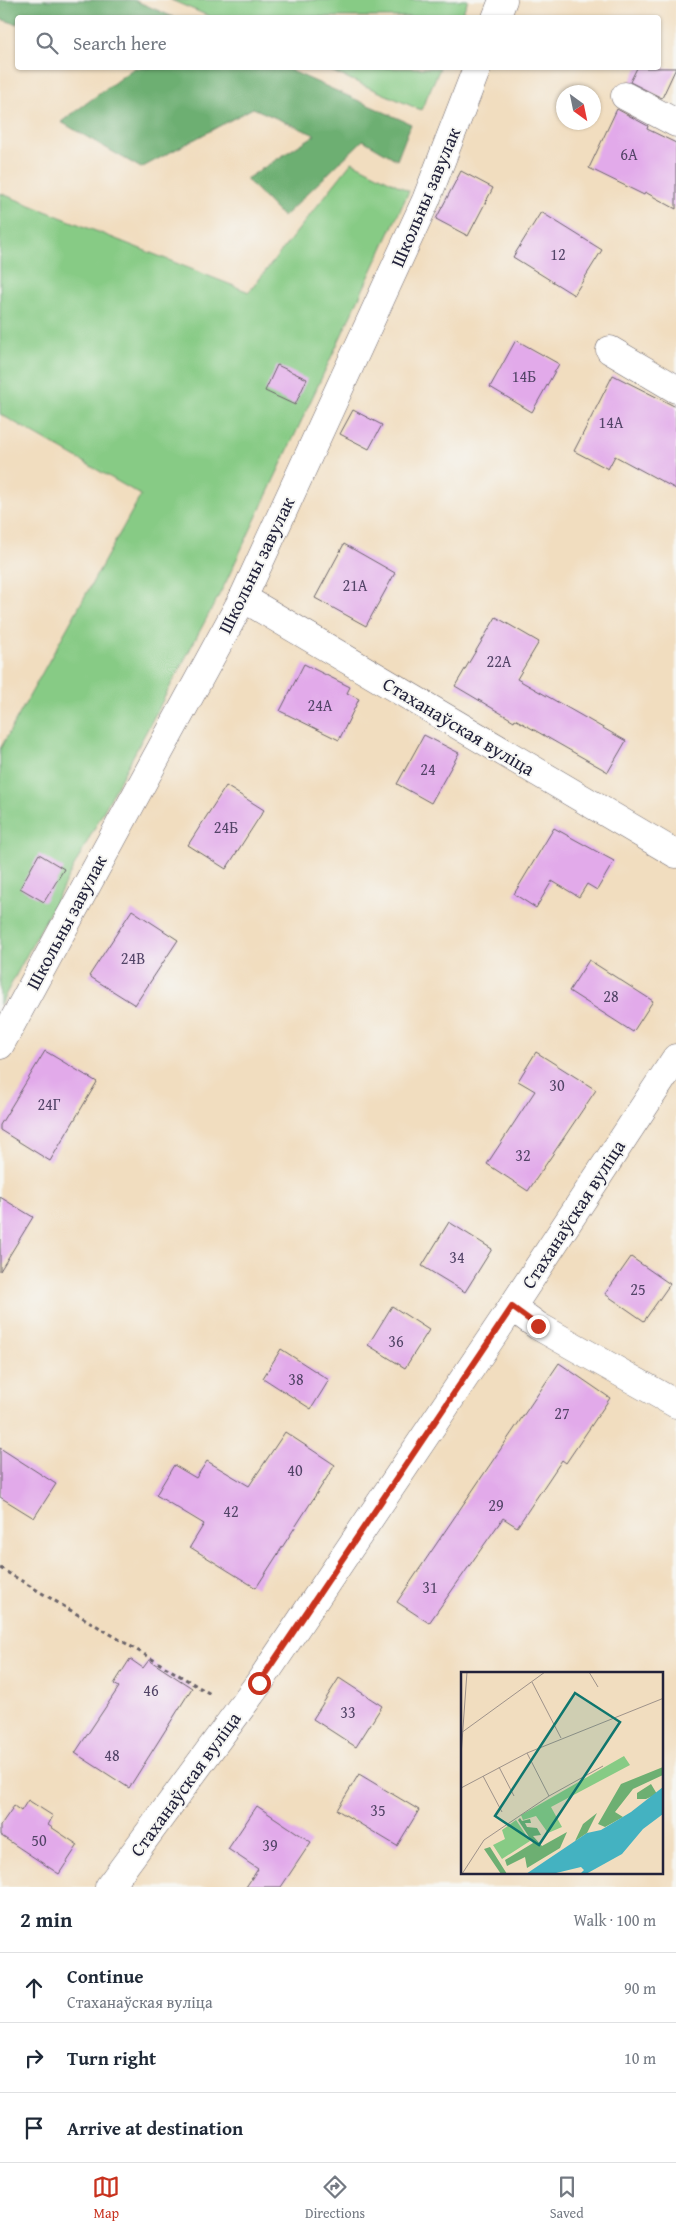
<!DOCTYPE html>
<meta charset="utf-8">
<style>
:root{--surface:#fff;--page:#f6f6f7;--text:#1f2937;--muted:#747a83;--line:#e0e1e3;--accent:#c8321e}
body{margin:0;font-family:"Gentium Book Plus",serif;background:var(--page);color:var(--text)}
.compass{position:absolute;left:556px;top:85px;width:45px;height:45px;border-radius:50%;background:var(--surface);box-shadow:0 1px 4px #0004;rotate:147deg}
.stop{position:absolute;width:15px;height:15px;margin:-11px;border:4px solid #c8321e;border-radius:50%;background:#fff}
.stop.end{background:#c8321e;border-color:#fff;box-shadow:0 1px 5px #0008}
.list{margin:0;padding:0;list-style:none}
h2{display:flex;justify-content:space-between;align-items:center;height:65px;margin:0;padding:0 20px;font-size:21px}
h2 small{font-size:16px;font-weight:400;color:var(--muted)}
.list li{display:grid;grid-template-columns:32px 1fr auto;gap:15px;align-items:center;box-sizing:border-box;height:70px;padding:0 20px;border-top:1px solid var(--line)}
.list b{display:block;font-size:19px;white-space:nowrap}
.list p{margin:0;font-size:16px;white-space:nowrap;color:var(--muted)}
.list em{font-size:16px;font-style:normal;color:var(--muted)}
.icon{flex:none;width:28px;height:28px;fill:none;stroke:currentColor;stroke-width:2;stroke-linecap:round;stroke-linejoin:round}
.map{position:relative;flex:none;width:676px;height:1887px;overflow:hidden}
.search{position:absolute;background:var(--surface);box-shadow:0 1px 4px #0004;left:15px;right:15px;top:15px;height:55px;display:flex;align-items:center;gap:12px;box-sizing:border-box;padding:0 18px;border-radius:5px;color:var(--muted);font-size:19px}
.sheet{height:275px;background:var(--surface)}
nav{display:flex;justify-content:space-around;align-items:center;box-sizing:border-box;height:70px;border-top:1px solid var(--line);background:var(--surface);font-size:14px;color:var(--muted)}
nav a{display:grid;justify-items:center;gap:2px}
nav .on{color:var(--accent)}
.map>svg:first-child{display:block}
.green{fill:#87cb85;stroke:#547660}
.forest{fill:#6daf72;stroke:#486856}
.building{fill:#e2aaea}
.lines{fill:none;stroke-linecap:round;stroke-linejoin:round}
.street-casing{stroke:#6a6369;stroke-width:29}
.secondary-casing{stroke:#6a6369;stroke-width:29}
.path{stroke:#6a6369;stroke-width:3;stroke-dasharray:4 4;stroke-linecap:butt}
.street{stroke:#fff;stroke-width:28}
.secondary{stroke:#fff;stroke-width:28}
.route{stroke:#c8321e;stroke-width:6}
.labels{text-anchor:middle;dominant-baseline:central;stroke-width:4;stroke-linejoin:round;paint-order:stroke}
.number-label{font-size:16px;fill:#524467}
.street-label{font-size:19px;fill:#22223b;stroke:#f6f6f2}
.inset-road{fill:none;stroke:#9e928a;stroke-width:1}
.view{fill:#0f766e;fill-opacity:0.15;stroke:#0f766e;stroke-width:2.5}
.inset-edge{fill:none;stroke:#22223b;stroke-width:2.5}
</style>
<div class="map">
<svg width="676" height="1887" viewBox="0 0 676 1887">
<rect width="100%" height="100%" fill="#f6f6f2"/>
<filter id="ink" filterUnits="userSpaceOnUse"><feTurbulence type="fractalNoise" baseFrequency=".02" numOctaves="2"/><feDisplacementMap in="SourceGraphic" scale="10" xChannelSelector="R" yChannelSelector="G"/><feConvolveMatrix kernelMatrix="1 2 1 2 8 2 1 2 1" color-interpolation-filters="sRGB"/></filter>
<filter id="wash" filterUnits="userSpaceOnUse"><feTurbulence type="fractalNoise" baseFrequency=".0096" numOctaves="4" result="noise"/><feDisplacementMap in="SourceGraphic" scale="20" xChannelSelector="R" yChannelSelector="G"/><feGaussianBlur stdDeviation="1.12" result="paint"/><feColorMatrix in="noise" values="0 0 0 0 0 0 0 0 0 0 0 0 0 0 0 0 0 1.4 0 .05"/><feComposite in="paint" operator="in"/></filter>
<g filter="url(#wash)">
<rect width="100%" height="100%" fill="#f1ddbf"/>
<g class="green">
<path d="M 171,0 L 468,0 L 461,17 L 211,17 Z"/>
<path d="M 324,68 L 440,68 L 421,110 Z"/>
<path d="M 352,162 L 409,191 L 226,582 L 0,1005 L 0,749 L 141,495 L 0,414 L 0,193 L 249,292 Z"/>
</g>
<g class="forest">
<path d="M 0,0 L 134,0 L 173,17 L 18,18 L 17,24 L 0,19 Z"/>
<path d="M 134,68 L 285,68 L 411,124 L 397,160 L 363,140 L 283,217 L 246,179 L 315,135 L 253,108 L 141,168 L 61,122 Z"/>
</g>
<g id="blocks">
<g class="building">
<path d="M 637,68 L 676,68 L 662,98 L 630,82 Z"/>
<path d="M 617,109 L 648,126 L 647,129 L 676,143 L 676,209 L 645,192 L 644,195 L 589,168 Z"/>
<path d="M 461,171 L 493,188 L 468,236 L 436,219 Z"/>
<path d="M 541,212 L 602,250 L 574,295 L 513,257 Z"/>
<path d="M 516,340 L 559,364 L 532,412 L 490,387 Z"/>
<path d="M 277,365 L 307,379 L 295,405 L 265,391 Z"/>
<path d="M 613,375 L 676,407 L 676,489 L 615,456 L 608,469 L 574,451 Z"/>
<path d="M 353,410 L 382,425 L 369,449 L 340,434 Z"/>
<path d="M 344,544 L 395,573 L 366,626 L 315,598 Z"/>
<path d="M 496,617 L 539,642 L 517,679 L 626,741 L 608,772 L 515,719 L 514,721 L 455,686 Z"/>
<path d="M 304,664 L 350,687 L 347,693 L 359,699 L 339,740 L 280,711 Z"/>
<path d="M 424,735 L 459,753 L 431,803 L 397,784 Z"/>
<path d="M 226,786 L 264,810 L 226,869 L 188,845 Z"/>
<path d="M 554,828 L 614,861 L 597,890 L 587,884 L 579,897 L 552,881 L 536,908 L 514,894 Z"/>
<path d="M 39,854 L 64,869 L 44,902 L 20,888 Z"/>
<path d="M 132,910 L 178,940 L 135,1005 L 89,976 Z"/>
<path d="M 589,960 L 653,1001 L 633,1032 L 569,991 Z"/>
<path d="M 45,1051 L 97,1082 L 50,1161 L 0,1130 L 0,1125 Z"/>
<path d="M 536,1052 L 596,1090 L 528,1191 L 487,1164 L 535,1091 L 518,1081 Z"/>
<path d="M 0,1197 L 33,1217 L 0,1271 Z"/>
<path d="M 449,1222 L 492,1249 L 465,1292 L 422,1266 Z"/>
<path d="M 631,1257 L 670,1284 L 644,1321 L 605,1294 Z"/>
<path d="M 392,1306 L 429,1330 L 405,1368 L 368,1345 Z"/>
<path d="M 281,1349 L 329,1380 L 311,1409 L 263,1378 Z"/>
<path d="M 559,1363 L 610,1398 L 566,1463 L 562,1460 L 517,1527 L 503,1518 L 429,1623 L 397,1602 Z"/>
<path d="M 285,1432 L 335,1465 L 256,1588 L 190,1547 L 204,1524 L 156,1495 L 174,1465 L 196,1478 L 207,1461 L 249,1486 Z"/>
<path d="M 0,1448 L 56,1484 L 34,1518 L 0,1497 Z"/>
<path d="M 130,1659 L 143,1668 L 149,1660 L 192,1688 L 129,1788 L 75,1753 L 119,1687 L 114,1684 Z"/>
<path d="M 339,1678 L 382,1706 L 356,1747 L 313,1719 Z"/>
<path d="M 359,1774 L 419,1810 L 397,1846 L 337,1810 Z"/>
<path d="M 28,1800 L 53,1816 L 48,1825 L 78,1845 L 59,1874 L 0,1835 L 0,1826 L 14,1806 L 21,1811 Z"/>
<path d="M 257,1806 L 311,1842 L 281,1887 L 246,1887 L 258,1869 L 228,1849 Z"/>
</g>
</g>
</g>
<g filter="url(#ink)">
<use href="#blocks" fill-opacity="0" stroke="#6a6369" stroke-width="1"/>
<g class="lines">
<defs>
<g id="street">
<path d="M 496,18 L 503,0"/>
<path d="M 625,96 L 676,123"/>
<path d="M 610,350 L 676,389"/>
<path d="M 243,598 L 676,854"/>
<path d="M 0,1045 L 243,598 L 426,200 L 477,68"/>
<path d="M 512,1307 L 538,1326 L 676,1404"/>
</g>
<path id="secondary" d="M 109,1887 L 259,1683 L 512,1307 L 676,1058"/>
</defs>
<use href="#street" class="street-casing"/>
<use href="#secondary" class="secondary-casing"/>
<path class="path" d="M 0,1568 L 212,1695"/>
<use href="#street" class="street"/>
<use href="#secondary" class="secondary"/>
</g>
</g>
<g class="lines" filter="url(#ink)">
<path class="route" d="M 259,1683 L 512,1307 L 538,1326"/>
</g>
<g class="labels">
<g class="number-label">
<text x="629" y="154">6А</text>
<text x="558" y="254">12</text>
<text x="524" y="376">14Б</text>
<text x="611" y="422">14А</text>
<text x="355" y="585">21А</text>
<text x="499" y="661">22А</text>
<text x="320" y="705">24А</text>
<text x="428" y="769">24</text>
<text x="226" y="827">24Б</text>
<text x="133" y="958">24В</text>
<text x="611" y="996">28</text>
<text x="557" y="1085">30</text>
<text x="49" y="1104">24Г</text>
<text x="523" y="1155">32</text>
<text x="457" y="1257">34</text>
<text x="638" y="1289">25</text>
<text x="396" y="1341">36</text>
<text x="296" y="1379">38</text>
<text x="562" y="1413">27</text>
<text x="295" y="1470">40</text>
<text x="496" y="1505">29</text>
<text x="231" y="1511">42</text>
<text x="430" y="1587">31</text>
<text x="151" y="1690">46</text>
<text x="348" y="1712">33</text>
<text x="112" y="1755">48</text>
<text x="378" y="1810">35</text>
<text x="39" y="1840">50</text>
<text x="270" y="1845">39</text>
</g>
<g class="street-label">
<text transform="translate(425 197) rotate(-67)">Школьны завулак</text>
<text transform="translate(256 565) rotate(-64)">Школьны завулак</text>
<text transform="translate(459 726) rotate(31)">Стаханаўская вуліца</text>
<text transform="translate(66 922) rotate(-62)">Школьны завулак</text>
<text transform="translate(573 1214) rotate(-57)">Стаханаўская вуліца</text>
<text transform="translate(185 1784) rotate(-54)">Стаханаўская вуліца</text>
</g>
</g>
<g transform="translate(461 1672)">
<rect width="202" height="202" fill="#f1ddbf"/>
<path d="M 163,84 L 169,93 L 90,135 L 101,155 L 87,161 L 75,144 L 62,148 L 60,143 ZM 55,148 L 69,169 L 41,187 L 32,173 L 44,167 L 41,158 Z" fill="#87cb85"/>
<path d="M 202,95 L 202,103 L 172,117 L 154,140 L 162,145 L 144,155 L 137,152 L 160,112 ZM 190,112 L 196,122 L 185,127 L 176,127 L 176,121 ZM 136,141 L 126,161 L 114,169 L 122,152 ZM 59,146 L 61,149 L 69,147 L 70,151 L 64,151 L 66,155 L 76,156 L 80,163 L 72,164 L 81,174 L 106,160 L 99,176 L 66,196 L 64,185 L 46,194 L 44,188 L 72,171 L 57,148 ZM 29,175 L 46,202 L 40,202 L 23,177 Z" fill="#6daf72"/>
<path d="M 202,115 L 202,142 L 182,157 L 161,182 L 125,202 L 119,202 L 123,198 L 120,195 L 91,202 L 65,202 L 126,161 L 140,158 L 170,140 Z" fill="#44b2c1"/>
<path class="inset-road" d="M 128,0 L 137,15M 71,10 L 100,66M 0,61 L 84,0M 66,81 L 88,124M 0,84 L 6,0M 38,95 L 53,124M 22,104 L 41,140M 0,116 L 66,81 L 203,26M 1,202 L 23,168 L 88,124 L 142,94"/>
<path class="view" d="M 114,21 L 159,50 L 78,173 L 34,144 Z"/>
<rect width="202" height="202" class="inset-edge"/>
</g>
</svg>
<svg class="compass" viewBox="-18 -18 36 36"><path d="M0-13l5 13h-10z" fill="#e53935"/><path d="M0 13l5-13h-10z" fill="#747a83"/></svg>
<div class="stop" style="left:259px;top:1683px"></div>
<div class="stop end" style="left:538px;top:1326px"></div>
<div class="search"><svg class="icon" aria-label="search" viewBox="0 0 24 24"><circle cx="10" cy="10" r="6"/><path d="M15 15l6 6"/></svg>Search here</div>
</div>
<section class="sheet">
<h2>2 min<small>Walk · 100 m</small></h2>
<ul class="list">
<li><svg class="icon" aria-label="ahead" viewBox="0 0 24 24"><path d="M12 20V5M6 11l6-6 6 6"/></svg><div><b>Continue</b><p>Стаханаўская вуліца</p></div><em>90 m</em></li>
<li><svg class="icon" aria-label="right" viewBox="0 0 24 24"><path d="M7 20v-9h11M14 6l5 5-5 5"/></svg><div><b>Turn right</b></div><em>10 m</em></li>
<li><svg class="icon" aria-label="arrive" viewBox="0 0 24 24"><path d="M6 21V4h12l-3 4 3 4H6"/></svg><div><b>Arrive at destination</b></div></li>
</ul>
</section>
<nav>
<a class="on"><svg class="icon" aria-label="map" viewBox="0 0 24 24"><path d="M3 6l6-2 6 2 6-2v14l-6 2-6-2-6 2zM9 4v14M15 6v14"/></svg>Map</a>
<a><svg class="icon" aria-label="directions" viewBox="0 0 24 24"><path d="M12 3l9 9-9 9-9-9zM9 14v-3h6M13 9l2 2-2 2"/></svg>Directions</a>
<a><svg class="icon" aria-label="saved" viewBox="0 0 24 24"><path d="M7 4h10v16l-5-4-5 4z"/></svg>Saved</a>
</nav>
